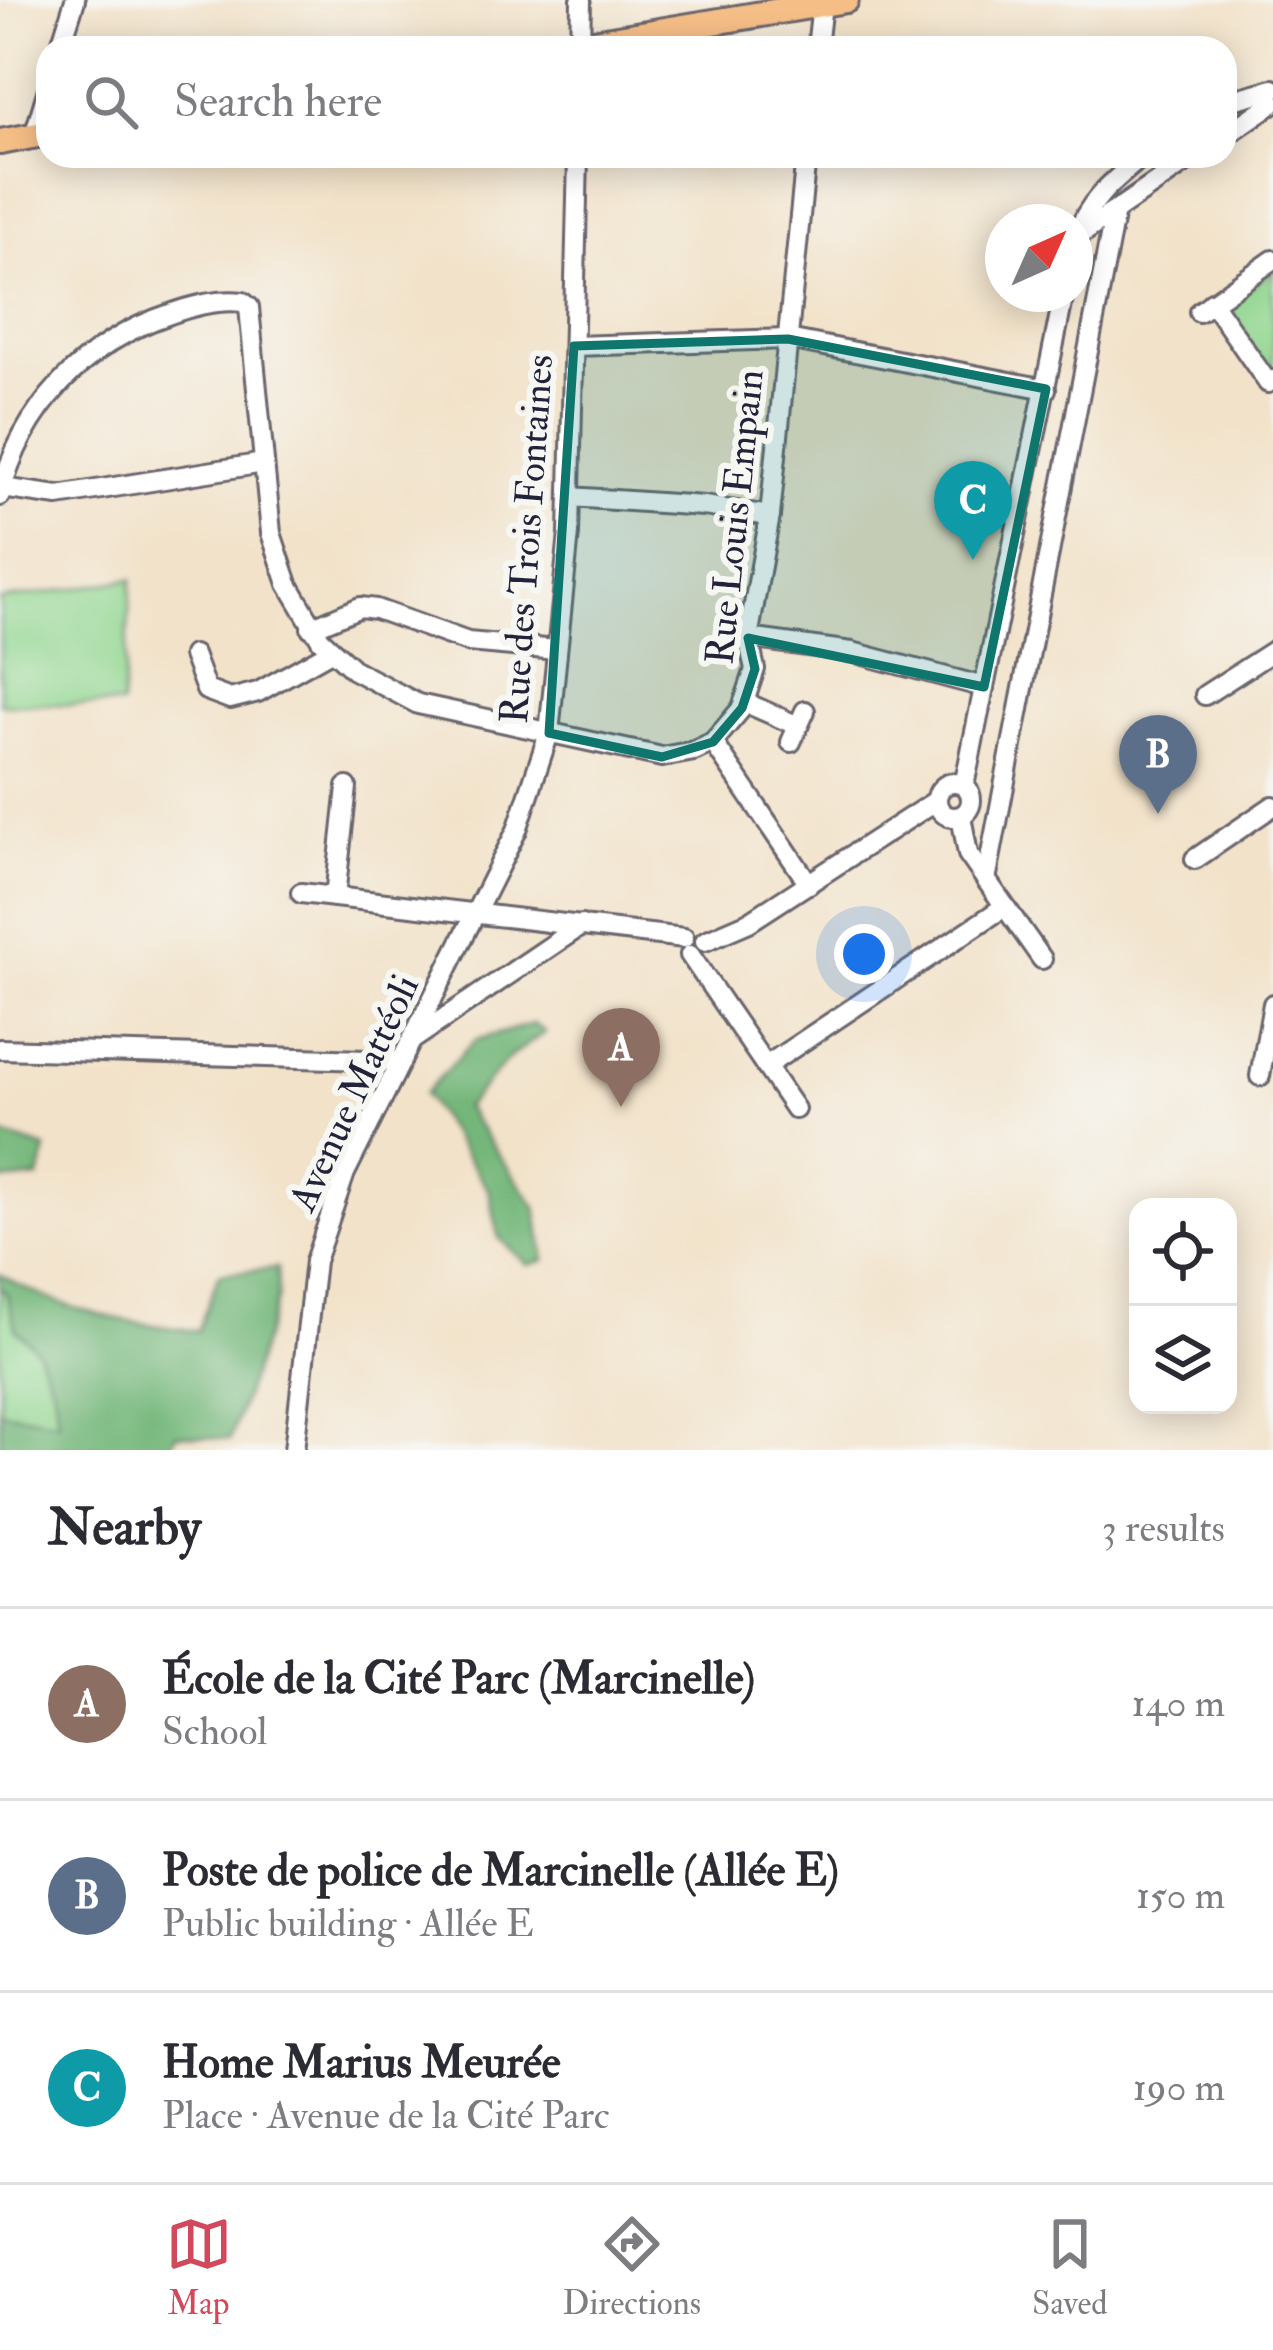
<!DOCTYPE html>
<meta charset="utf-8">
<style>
:root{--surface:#fff;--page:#f7f7f7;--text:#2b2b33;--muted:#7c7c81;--line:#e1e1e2;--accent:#d1495b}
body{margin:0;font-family:"IM FELL Double Pica",serif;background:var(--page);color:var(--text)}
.controls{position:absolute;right:36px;bottom:36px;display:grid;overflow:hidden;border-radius:24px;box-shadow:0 6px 30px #0003}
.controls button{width:108px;height:108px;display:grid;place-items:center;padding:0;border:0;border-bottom:3px solid var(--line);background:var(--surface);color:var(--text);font:60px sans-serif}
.compass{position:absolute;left:985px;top:204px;width:108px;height:108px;border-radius:50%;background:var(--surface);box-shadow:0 6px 30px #0003;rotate:45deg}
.you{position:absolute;left:864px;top:954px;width:42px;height:42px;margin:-30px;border:9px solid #fff;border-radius:50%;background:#1a73e8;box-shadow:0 0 0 18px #1a73e833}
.badge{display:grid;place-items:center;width:78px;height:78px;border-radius:50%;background:var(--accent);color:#fff;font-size:39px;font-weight:700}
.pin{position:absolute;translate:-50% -99px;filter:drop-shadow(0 3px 6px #0008)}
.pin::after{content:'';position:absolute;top:63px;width:42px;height:36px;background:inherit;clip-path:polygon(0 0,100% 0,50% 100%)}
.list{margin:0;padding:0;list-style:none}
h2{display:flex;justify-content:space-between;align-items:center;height:156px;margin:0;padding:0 48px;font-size:51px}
h2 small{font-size:39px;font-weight:400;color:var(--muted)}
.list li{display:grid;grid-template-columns:78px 1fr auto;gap:36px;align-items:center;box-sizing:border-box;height:192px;padding:0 48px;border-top:3px solid var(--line)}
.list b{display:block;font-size:45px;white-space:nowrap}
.list p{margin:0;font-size:39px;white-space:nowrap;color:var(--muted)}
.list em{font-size:39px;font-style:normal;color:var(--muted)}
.icon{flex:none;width:66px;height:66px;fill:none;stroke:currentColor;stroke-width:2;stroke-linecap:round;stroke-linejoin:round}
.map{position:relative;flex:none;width:1273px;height:1450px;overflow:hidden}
.search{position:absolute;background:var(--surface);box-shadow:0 6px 30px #0003;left:36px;right:36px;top:36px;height:132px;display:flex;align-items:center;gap:30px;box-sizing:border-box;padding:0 42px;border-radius:36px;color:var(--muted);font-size:45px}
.sheet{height:732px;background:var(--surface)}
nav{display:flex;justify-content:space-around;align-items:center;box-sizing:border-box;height:168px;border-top:3px solid var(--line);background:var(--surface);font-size:33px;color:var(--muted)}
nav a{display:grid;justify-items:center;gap:6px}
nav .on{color:var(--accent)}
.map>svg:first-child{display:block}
.green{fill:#91d68f;stroke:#5a7c65;stroke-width:3}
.forest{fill:#74b77a;stroke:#4b6c5a;stroke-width:3}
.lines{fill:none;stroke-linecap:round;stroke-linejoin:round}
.minor-casing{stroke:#6b656d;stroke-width:24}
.major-casing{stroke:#6b656d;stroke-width:30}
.minor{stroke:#fff;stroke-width:18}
.major{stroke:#f6be87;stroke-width:24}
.marked{fill:#0f766e;fill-opacity:0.2;stroke:#0f766e;stroke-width:9;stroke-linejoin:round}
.labels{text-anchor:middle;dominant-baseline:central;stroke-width:12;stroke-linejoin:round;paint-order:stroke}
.street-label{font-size:39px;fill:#22223b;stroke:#f6f6f2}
</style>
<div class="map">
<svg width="1273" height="1450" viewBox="0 0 1273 1450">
<rect width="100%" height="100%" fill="#f6f6f2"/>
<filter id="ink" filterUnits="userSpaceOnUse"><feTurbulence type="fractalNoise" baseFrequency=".00833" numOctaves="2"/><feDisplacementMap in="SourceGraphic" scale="24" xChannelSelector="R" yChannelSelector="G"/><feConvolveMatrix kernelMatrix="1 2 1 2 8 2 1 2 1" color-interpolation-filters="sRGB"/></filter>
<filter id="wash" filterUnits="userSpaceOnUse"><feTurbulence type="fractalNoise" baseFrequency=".004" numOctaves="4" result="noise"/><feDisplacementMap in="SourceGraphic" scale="48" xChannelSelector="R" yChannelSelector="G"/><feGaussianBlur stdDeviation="2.7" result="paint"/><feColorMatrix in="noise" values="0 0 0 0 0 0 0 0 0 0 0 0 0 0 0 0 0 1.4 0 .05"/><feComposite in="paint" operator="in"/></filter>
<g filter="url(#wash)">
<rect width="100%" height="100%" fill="#f2e2c9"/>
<g class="green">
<path d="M 1273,271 L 1273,374 L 1217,309 Z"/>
<path d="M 132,579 L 122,705 L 0,704 L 0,600 Z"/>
<path d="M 0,1289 L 6,1292 L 16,1329 L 38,1351 L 55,1395 L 58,1422 L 0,1411 Z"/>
</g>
<g class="forest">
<path d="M 533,1024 L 545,1032 L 510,1057 L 465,1107 L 536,1207 L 545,1260 L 528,1265 L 499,1238 L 489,1190 L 424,1094 L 475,1040 Z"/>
<path d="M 0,1134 L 46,1149 L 39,1178 L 0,1181 Z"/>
<path d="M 277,1268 L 278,1297 L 230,1440 L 176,1434 L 168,1450 L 0,1450 L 0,1411 L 58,1421 L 55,1395 L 38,1351 L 16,1329 L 6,1292 L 0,1289 L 0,1274 C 60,1312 129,1323 198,1331 L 219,1274 Z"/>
</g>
</g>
<g filter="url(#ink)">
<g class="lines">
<defs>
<g id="minor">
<path d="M 60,48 L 75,0"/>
<path d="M 580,48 L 581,0"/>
<path d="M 817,48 L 822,4"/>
<path d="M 1225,102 L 1273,89"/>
<path d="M 34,136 L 48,89"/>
<path d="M 1225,136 L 1273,103"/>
<path d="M 1077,237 L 1195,156"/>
<path d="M 1076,238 C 1087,201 1114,180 1143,156"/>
<path d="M 1212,302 L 1268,383 L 1273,380"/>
<path d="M 1199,312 L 1273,260"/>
<path d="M 574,346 L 788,339 L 1046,389"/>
<path d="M 2,488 L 58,496 L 264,463"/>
<path d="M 0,496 C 21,409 85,342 170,314 C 192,306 220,299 243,302 L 249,307 L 250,318 L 271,533 L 288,584 L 321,640 L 354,670 L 418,704 L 662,757 L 694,751 L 713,742 L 742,708 L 755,669 L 748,638 L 770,516 L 806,156"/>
<path d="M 570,497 L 704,506 L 770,516"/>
<path d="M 311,628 L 360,607 L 376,609 L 468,642 L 557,650"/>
<path d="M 748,638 L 852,652 L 984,687"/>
<path d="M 193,655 L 206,690 L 230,699 L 258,692 L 331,651"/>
<path d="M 1205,695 L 1273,651"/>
<path d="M 744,702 L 798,726"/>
<path d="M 713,742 L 809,884"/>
<path d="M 791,742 L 805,711"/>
<circle cx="954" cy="800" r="17"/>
<path d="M 964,786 L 1064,294"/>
<path d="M 961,816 L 968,854 L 1042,959"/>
<path d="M 1195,859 L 1273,806"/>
<path d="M 986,880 L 1115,211"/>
<path d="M 301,893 L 684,938"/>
<path d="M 335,897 L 347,787"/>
<path d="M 705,941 L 749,922 L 937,800"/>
<path d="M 690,955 L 795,1109"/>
<path d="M 412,1040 L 582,925"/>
<path d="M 0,1049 L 400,1061"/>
<path d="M 766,1066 L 1004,907"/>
<path d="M 1260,1076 L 1273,1004"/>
<path d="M 294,1450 L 315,1261 L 345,1173 L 517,830 L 549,733 L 569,533 L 578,156"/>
</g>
<g id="major">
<path d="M 557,48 L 846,0"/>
<path d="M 0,142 L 48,133"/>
</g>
</defs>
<use href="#minor" class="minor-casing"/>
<use href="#major" class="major-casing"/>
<use href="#minor" class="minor"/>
<use href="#major" class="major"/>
</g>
</g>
<path class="marked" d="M 788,339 L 1046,389 L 984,687 L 748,638 L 755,669 L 742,708 L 713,742 L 662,757 L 549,733 L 574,346 Z"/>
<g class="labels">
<g class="street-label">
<text transform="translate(735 517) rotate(-84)">Rue Louis Empain</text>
<text transform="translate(527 539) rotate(-86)">Rue des Trois Fontaines</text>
<text transform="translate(354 1093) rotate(-65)">Avenue Mattéoli</text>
</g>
</g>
</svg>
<div class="controls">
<button><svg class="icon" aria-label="locate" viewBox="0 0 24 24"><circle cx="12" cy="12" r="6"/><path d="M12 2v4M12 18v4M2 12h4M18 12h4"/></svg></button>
<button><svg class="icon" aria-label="layers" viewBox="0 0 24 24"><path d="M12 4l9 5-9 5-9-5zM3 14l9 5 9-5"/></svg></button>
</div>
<svg class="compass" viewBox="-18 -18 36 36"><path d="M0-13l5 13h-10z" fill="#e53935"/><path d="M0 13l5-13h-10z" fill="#7c7c81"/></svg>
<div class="you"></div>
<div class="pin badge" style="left:621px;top:1107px;background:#8d6e63">A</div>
<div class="pin badge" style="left:1158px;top:814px;background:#5c6f8a">B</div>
<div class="pin badge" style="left:973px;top:560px;background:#0f9aa8">C</div>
<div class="search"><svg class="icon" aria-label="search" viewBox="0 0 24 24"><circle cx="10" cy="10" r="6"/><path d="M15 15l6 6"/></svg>Search here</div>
</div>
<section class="sheet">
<h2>Nearby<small>3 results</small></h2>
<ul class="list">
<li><span class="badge" style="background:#8d6e63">A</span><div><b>École de la Cité Parc (Marcinelle)</b><p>School</p></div><em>140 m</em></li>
<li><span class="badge" style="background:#5c6f8a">B</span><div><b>Poste de police de Marcinelle (Allée E)</b><p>Public building · Allée E</p></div><em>150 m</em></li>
<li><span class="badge" style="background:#0f9aa8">C</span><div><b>Home Marius Meurée</b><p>Place · Avenue de la Cité Parc</p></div><em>190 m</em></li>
</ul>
</section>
<nav>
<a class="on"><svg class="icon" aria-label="map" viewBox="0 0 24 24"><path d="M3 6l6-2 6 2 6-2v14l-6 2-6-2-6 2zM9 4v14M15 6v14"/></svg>Map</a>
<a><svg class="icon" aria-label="directions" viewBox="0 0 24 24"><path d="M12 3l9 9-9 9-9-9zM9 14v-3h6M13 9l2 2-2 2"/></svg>Directions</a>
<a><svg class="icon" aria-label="saved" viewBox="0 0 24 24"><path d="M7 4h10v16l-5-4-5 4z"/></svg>Saved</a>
</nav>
